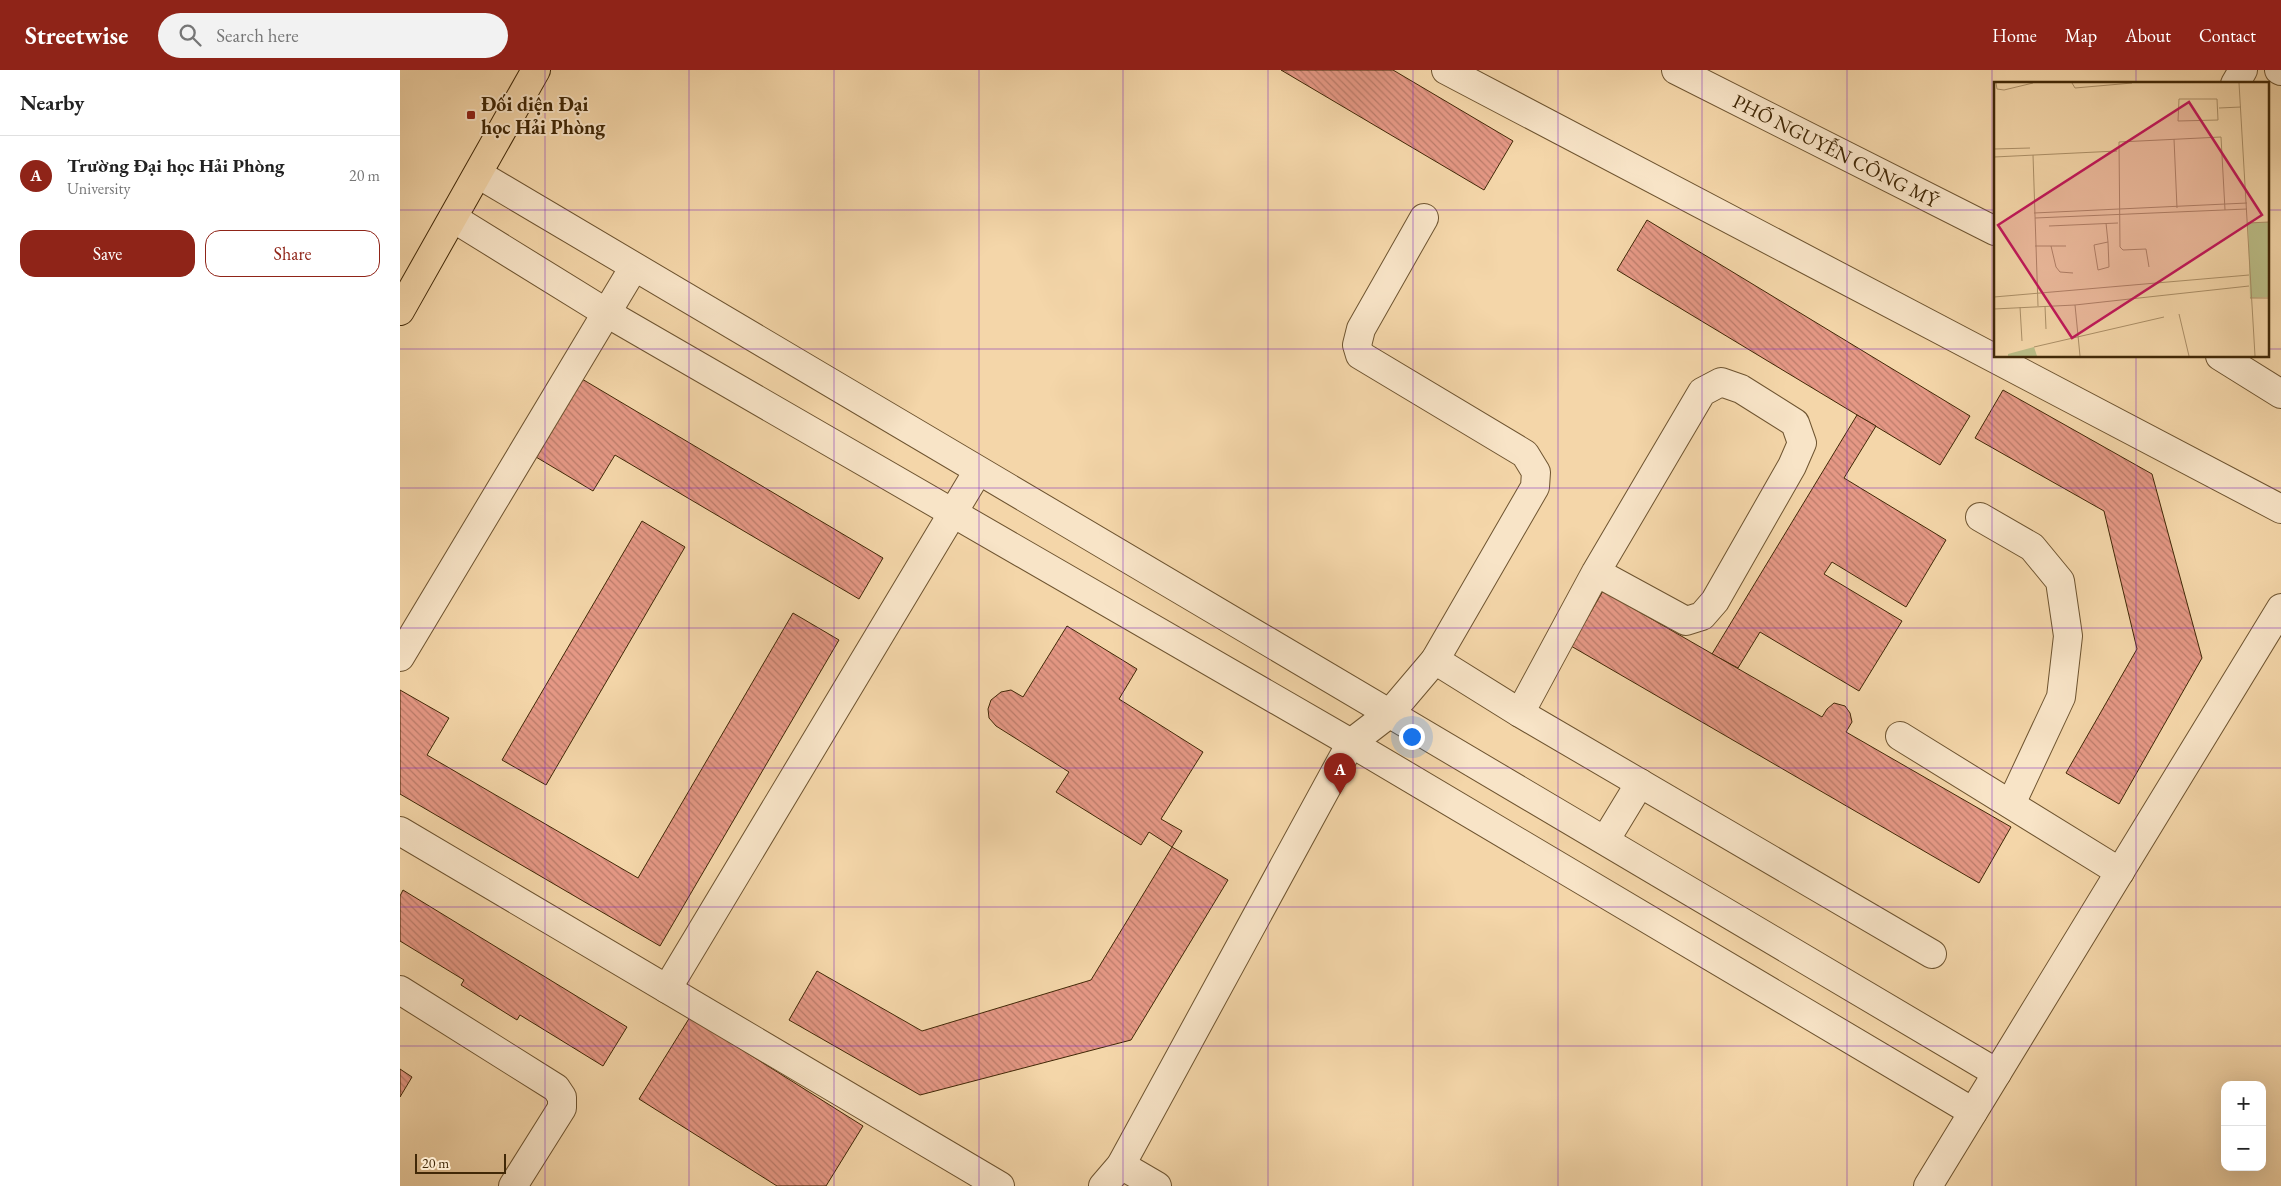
<!DOCTYPE html>
<meta charset="utf-8">
<style>
:root{--surface:#fff;--page:#f2f2f2;--text:#222;--muted:#767676;--line:#e0e0e0;--accent:#8f2418}
body{margin:0;font-family:"EB Garamond",serif;background:var(--page);color:var(--text)}
.controls{position:absolute;right:15px;bottom:15px;display:grid;overflow:hidden;border-radius:10px;box-shadow:0 5px 20px #0002}
.controls button{width:45px;height:45px;display:grid;place-items:center;padding:0;border:0;border-bottom:1px solid var(--line);background:var(--surface);color:var(--text);font:25px sans-serif}
.scale{position:absolute;left:15px;bottom:12px;width:91px;box-sizing:border-box;padding-left:5px;border:2px solid #412807;border-top:0;font-size:14px;line-height:18px;white-space:nowrap;color:#412807;-webkit-text-stroke:4px #f8e4c7;paint-order:stroke}
.you{position:absolute;left:1011px;top:666px;width:18px;height:18px;margin:-12px;border:4px solid #fff;border-radius:50%;background:#1a73e8;box-shadow:0 0 0 8px #1a73e833}
.badge{display:grid;place-items:center;width:32px;height:32px;border-radius:50%;background:var(--accent);color:#fff;font-size:16px;font-weight:700}
.pin{position:absolute;translate:-50% -41px;filter:drop-shadow(0 1px 2px #0008)}
.pin::after{content:'';position:absolute;top:26px;width:18px;height:15px;background:inherit;clip-path:polygon(0 0,100% 0,50% 100%)}
.list{margin:0;padding:0;list-style:none}
h2{display:flex;justify-content:space-between;align-items:center;height:65px;margin:0;padding:0 20px;font-size:21px}
h2 small{font-size:16px;font-weight:400;color:var(--muted)}
.list li{display:grid;grid-template-columns:32px 1fr auto;gap:15px;align-items:center;box-sizing:border-box;height:80px;padding:0 20px;border-top:1px solid var(--line)}
.list b{display:block;font-size:19px;white-space:nowrap}
.list p{margin:0;font-size:16px;white-space:nowrap;color:var(--muted)}
.list em{font-size:16px;font-style:normal;color:var(--muted)}
.actions{display:flex;gap:10px;padding:15px 20px}
.actions a{flex:1;padding:11px 0;border:1px solid var(--accent);border-radius:15px;text-align:center;font-size:18px;color:var(--accent)}
.actions .main{background:var(--accent);color:#fff}
.icon{flex:none;width:28px;height:28px;fill:none;stroke:currentColor;stroke-width:2;stroke-linecap:round;stroke-linejoin:round}
.map{position:relative;flex:none;width:1881px;height:1116px;overflow:hidden}
header{display:flex;align-items:center;gap:30px;box-sizing:border-box;height:70px;padding:0 25px;background:var(--accent);color:#fff}
header strong{font-size:24px}
nav{display:flex;gap:28px;margin-inline-start:auto;font-size:18px}
.search{width:350px;height:45px;background:var(--page);display:flex;align-items:center;gap:12px;box-sizing:border-box;padding:0 18px;border-radius:28px;color:var(--muted);font-size:19px}
main{display:flex}
aside{flex:1;background:var(--surface)}
.map>svg:first-child{display:block}
.building{fill:url(#building-back-hatch);stroke:#412807}
.lines{fill:none;stroke-linecap:round;stroke-linejoin:round}
.minor-casing{stroke:#6e5430;stroke-width:30}
.major-casing{stroke:#412807;stroke-width:30}
.minor{stroke:#f8e4c7;stroke-width:28}
.major{stroke:#f4d6a9;stroke-width:28}
.grid{fill:none;stroke:#7b2cbf;stroke-width:1;stroke-opacity:0.55}
.poi-dot{fill:#8f2418;stroke:#f8e4c7;stroke-width:2}
.labels{text-anchor:middle;dominant-baseline:central;stroke-width:4;stroke-linejoin:round;paint-order:stroke}
.poi-label{font-size:20px;font-weight:bold;fill:#412807;stroke:#f8e4c7;text-anchor:start}
.street-label{font-size:20px;fill:#412807;stroke:#f8e4c7}
.inset-road{fill:none;stroke:#ac9068;stroke-width:1}
.view{fill:#c2185b;fill-opacity:0.15;stroke:#c2185b;stroke-width:2.5}
.inset-edge{fill:none;stroke:#412807;stroke-width:2.5}
</style>
<header>
<strong>Streetwise</strong>
<div class="search"><svg class="icon" aria-label="search" viewBox="0 0 24 24"><circle cx="10" cy="10" r="6"/><path d="M15 15l6 6"/></svg>Search here</div>
<nav><a>Home</a><a>Map</a><a>About</a><a>Contact</a></nav>
</header>
<main>
<aside>
<h2>Nearby<small></small></h2>
<ul class="list">
<li><span class="badge">A</span><div><b>Trường Đại học Hải Phòng</b><p>University</p></div><em>20 m</em></li>
</ul>
<div class="actions"><a class="main">Save</a><a>Share</a></div>
</aside>
<div class="map">
<svg width="1881" height="1116" viewBox="0 0 1881 1116">
<defs>
<pattern id="building-back-hatch" width="6" height="6" patternUnits="userSpaceOnUse" patternTransform="scale(1.25)"><rect width="6" height="6" fill="#e59885"/><path d="M-1 5l2 2M0 0l6 6M5-1l2 2" fill="none" stroke="#bb7c6b"/></pattern>
</defs>
<rect width="100%" height="100%" fill="#f4d6a9"/>
<filter id="stains"><feTurbulence type="fractalNoise" baseFrequency=".004" numOctaves="4"/><feColorMatrix values="0 0 0 0 .2 0 0 0 0 .09 0 0 0 0 .02 0 0 0 .5 -.17"/></filter>
<radialGradient id="worn" r=".72"><stop offset=".6" stop-color="#630" stop-opacity="0"/><stop offset="1" stop-color="#630" stop-opacity=".3"/></radialGradient>
<g class="building">
<path d="M 881,0 L 993,0 L 1113,71 L 1084,120 Z"/>
<path d="M 1247,150 L 1570,346 L 1540,395 L 1217,200 Z"/>
<path d="M 182,309 L 483,488 L 459,529 L 215,385 L 193,421 L 136,387 Z"/>
<path d="M 1603,320 L 1752,404 L 1802,588 L 1719,734 L 1666,703 L 1737,579 L 1704,441 L 1575,368 Z"/>
<path d="M 1457,345 L 1476,356 L 1444,408 L 1546,470 L 1506,537 L 1432,492 L 1424,504 L 1502,551 L 1459,621 L 1360,562 L 1338,598 L 1312,584 Z"/>
<path d="M 242,451 L 285,477 L 146,715 L 102,690 Z"/>
<path d="M 1203,521 L 1422,647 L 1427,639 L 1434,633 L 1445,636 L 1450,643 L 1452,652 L 1446,662 L 1611,757 L 1579,813 L 1171,576 Z"/>
<path d="M 393,543 L 439,570 L 260,876 L 0,724 L 0,620 L 49,648 L 27,685 L 238,808 Z"/>
<path d="M 667,556 L 737,599 L 719,629 L 803,682 L 761,749 L 782,761 L 772,777 L 749,762 L 741,775 L 656,722 L 669,702 L 596,656 L 589,648 L 588,639 L 591,630 L 601,622 L 611,620 L 623,627 Z"/>
<path d="M 772,777 L 828,810 L 731,970 L 520,1025 L 389,950 L 417,901 L 522,961 L 691,910 Z"/>
<path d="M 3,820 L 227,957 L 203,996 L 120,945 L 117,950 L 61,915 L 64,910 L 0,871 L 0,826 Z"/>
<path d="M 290,947 L 463,1056 L 426,1116 L 377,1116 L 239,1029 Z"/>
<path d="M 0,999 L 12,1007 L 0,1027 Z"/>
</g>
<g class="lines">
<defs>
<g id="minor">
<path d="M 1046,0 L 1881,439"/>
<path id="s1" d="M 1276,0 L 1595,161"/>
<path d="M 1879,0 L 1881,1"/>
<path d="M 1835,14 L 1843,0"/>
<path d="M 78,104 L 1597,1003"/>
<path d="M 53,148 L 205,242 L 951,673 L 1573,1042"/>
<path d="M 1820,286 L 1881,324"/>
<path d="M 1580,447 L 1632,477 L 1660,511 L 1668,566 L 1661,627 L 1611,734"/>
<path d="M 0,587 L 234,197"/>
<path d="M 1035,590 L 1120,643 L 1532,884"/>
<path d="M 1120,643 L 1196,502 L 1302,322 L 1321,312 L 1341,319 L 1395,353 L 1402,373 L 1392,396 L 1315,531 L 1302,546 L 1286,551 L 1196,502"/>
<path d="M 1500,666 L 1720,802"/>
<path d="M 0,761 L 600,1116"/>
<path d="M 1206,769 L 1240,713"/>
<path d="M 267,919 L 578,401"/>
<path d="M 0,920 L 156,1018 L 162,1027 L 162,1038 L 113,1116"/>
<path d="M 721,1095 L 757,1116"/>
<path d="M 703,1116 L 721,1095 L 951,673 L 990,643 L 1035,590 L 1135,417 L 1136,402 L 1125,384 L 960,285 L 957,275 L 961,259 L 1024,148"/>
<path d="M 1528,1116 L 1881,538"/>
</g>
<path id="major" d="M 0,241 L 136,0"/>
</defs>
<use href="#minor" class="minor-casing"/>
<use href="#major" class="major-casing"/>
<use href="#minor" class="minor"/>
<use href="#major" class="major"/>
</g>
<path class="grid" d="M 145,0 L 145,1116M 289,0 L 289,1116M 434,0 L 434,1116M 579,0 L 579,1116M 723,0 L 723,1116M 868,0 L 868,1116M 1013,0 L 1013,1116M 1158,0 L 1158,1116M 1302,0 L 1302,1116M 1447,0 L 1447,1116M 1592,0 L 1592,1116M 1736,0 L 1736,14M 0,140 L 1595,140M 1867,140 L 1881,140M 0,279 L 1595,279M 1867,279 L 1881,279M 1736,286 L 1736,1116M 0,418 L 1881,418M 0,558 L 1881,558M 0,698 L 1881,698M 0,837 L 1881,837M 0,976 L 1881,976"/>
<rect class="poi-dot" x="66" y="40" width="10" height="10" rx="2.5"/>
<g class="labels">
<g class="poi-label">
<text x="81" y="34">Đối diện Đại<tspan x="81" dy="23">học Hải Phòng</tspan></text>
</g>
<g class="street-label">
<text stroke="none"><textPath href="#s1" startOffset="179">PHỐ NGUYỄN CÔNG MỸ</textPath></text>
</g>
</g>
<g transform="translate(1594 12)">
<rect width="275" height="275" fill="#f4d6a9"/>
<path d="M 275,140 L 275,215 L 256,216 L 254,141 ZM 40,265 L 43,274 L 14,274 L 14,272 Z" fill="#bbbe88"/>
<path class="inset-road" d="M 2,1 L 3,7 L 10,8 L 39,1M 78,1 L 81,6 L 138,1M 245,1 L 261,274M 185,17 L 223,17 L 224,38 L 184,39 ZM 225,26 L 247,25M 180,57 L 183,126M 0,67 L 36,66M 39,73 L 44,224M 0,75 L 123,69M 40,131 L 253,121M 41,136 L 253,127M 112,141 L 114,160 L 115,185 L 104,188 L 100,163 L 114,160M 254,141 L 275,140M 55,144 L 124,141M 41,164 L 72,164M 57,164 L 62,185 L 66,190 L 79,191M 155,185 L 152,167 L 129,168 L 126,165 L 125,60 L 227,55 L 231,128M 0,215 L 255,193M 256,216 L 275,216M 81,223 L 86,274M 51,224 L 52,247M 26,225 L 28,259M 0,227 L 81,223 L 255,204M 185,232 L 195,274M 40,265 L 170,235"/>
<path class="view" d="M 195,20 L 268,133 L 78,256 L 4,143 Z"/>
<rect width="275" height="275" class="inset-edge"/>
</g>
<rect width="100%" height="100%" filter="url(#stains)"/>
<rect width="100%" height="100%" fill="url(#worn)"/>
</svg>
<div class="controls">
<button>+</button>
<button>−</button>
</div>
<div class="scale">20 m</div>
<div class="you"></div>
<div class="pin badge" style="left:940px;top:724px">A</div>
</div>
</main>
